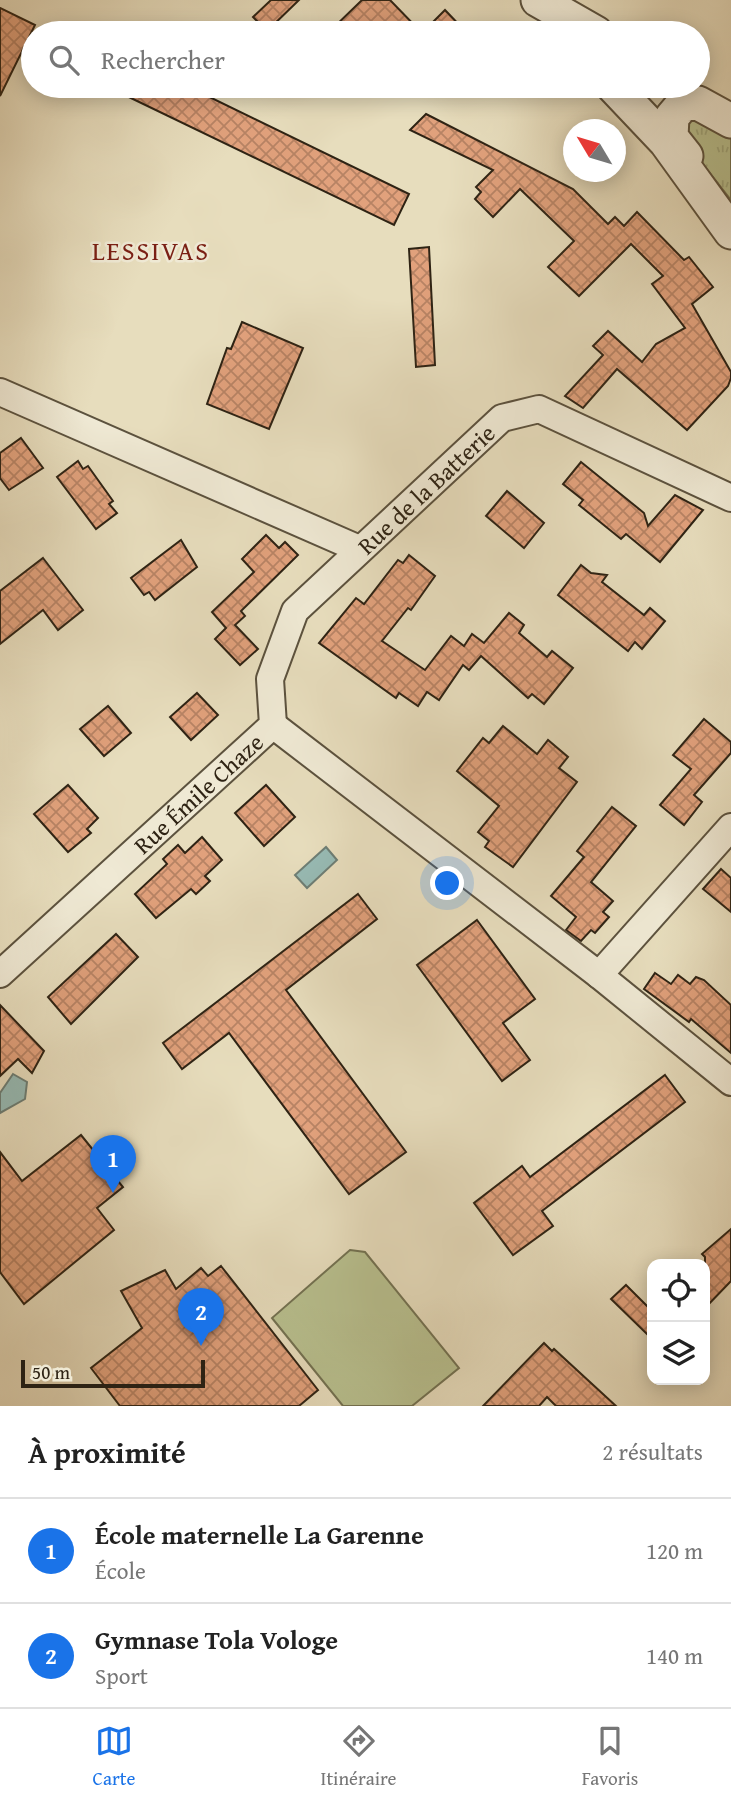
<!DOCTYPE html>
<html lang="fr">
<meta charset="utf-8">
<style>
:root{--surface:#fff;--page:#f6f6f6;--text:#222;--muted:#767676;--line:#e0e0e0;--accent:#1a73e8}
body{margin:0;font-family:"Gentium Book Plus",serif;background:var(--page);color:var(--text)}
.controls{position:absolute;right:21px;bottom:21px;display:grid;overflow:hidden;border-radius:14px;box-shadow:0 4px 18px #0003}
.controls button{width:63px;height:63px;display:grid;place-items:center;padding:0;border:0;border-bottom:2px solid var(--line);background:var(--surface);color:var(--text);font:35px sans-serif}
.compass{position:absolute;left:563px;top:119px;width:63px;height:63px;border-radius:50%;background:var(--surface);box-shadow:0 4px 18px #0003;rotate:308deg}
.scale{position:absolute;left:21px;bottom:18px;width:184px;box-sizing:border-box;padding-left:7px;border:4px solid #2e2314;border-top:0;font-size:19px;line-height:24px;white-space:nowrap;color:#2e2314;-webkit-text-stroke:5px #efe9d4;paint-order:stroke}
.you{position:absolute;left:448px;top:884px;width:24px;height:24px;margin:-18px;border:5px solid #fff;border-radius:50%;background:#1a73e8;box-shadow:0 0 0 10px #1a73e833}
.badge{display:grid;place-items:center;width:46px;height:46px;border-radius:50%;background:var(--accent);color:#fff;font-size:23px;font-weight:700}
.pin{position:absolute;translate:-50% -58px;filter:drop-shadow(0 2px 4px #0008)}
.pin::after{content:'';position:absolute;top:37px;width:24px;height:21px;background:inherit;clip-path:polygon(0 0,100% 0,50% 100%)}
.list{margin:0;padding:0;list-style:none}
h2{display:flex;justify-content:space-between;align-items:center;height:91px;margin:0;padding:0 28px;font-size:30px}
h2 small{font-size:23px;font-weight:400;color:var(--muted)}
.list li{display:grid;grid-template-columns:46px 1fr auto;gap:21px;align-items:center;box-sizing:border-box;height:105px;padding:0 28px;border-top:2px solid var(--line)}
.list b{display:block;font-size:26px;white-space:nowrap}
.list p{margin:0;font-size:23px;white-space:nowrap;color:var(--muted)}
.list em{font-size:23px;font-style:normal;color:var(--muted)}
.icon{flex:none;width:38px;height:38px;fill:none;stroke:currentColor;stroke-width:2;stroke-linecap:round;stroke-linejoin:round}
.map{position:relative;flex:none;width:731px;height:1406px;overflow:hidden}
.search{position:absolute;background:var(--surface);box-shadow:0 4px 18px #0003;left:21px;right:21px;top:21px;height:77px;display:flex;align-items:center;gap:18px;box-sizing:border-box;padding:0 24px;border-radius:38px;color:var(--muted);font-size:26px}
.sheet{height:301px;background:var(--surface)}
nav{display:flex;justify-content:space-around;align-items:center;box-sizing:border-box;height:98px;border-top:2px solid var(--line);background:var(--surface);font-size:19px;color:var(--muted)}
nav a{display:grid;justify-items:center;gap:4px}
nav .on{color:var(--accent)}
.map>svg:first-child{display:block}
.grass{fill:#b8c08f;stroke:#737252;stroke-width:2}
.park{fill:url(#park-tufts);stroke:#737252;stroke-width:2}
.water{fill:#97bbb5;stroke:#6d7e75;stroke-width:2}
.building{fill:url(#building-cross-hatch);stroke:#2e2314;stroke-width:2}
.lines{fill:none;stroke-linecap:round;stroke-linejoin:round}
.minor-casing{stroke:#5c523e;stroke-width:30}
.tertiary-casing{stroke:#5c523e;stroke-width:37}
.minor{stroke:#efe9d4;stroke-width:26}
.tertiary{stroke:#efe9d4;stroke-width:33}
.labels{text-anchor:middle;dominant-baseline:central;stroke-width:5;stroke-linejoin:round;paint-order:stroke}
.street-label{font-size:24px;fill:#2e2314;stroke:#efe9d4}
.neighbourhood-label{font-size:26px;letter-spacing:2px;fill:#7a1f14;stroke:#efe9d4}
</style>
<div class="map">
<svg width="731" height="1406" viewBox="0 0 731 1406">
<defs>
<pattern id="park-tufts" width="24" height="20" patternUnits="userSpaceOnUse" patternTransform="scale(1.75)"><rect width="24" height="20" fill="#b8c08f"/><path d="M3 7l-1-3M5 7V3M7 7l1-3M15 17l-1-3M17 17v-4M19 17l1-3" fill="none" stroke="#9ea57a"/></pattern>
<pattern id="building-cross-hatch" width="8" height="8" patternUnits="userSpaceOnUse" patternTransform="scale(1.75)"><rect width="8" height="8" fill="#e1a17c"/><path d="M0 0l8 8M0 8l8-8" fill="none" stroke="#b78364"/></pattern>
</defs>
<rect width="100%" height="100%" fill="#e7ddbd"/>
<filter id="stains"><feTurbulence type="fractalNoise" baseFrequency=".00286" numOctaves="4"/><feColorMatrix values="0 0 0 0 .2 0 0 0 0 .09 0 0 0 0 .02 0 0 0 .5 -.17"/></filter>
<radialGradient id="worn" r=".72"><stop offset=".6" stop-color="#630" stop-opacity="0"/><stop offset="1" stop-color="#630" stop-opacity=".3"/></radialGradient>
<path class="grass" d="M 350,1250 L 365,1252 L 459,1368 L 412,1406 L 343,1406 L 272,1318 Z"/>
<path class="park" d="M 690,114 L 731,129 L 731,200 L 684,140 Z"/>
<g class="water">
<path d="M 326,847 L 337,860 L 307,888 L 295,875 Z"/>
<path d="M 13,1074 L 27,1082 L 25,1099 L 0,1113 L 0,1093 Z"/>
</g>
<g class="building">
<path d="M 271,0 L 299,0 L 267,31 L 253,17 Z"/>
<path d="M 362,0 L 390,0 L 422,33 L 445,10 L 467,33 L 328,33 Z"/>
<path d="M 0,8 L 35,25 L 0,96 Z"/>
<path d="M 106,86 L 187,86 L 409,194 L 394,225 Z"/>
<path d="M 426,114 L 573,189 L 608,224 L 615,217 L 624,226 L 637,212 L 684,260 L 689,257 L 713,287 L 692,304 L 731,372 L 731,378 L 728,386 L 687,430 L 617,369 L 583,408 L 565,396 L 603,355 L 593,346 L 608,331 L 642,362 L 656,344 L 685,328 L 652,284 L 663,276 L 631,244 L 579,296 L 548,267 L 574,241 L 520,189 L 493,217 L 475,199 L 481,192 L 476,187 L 493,170 L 410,130 Z"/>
<path d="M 429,247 L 435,365 L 416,367 L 409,249 Z"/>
<path d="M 242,322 L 303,348 L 269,429 L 207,404 L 227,348 L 231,349 Z"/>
<path d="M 21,438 L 43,468 L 9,490 L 0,478 L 0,453 Z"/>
<path d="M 78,461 L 83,469 L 88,466 L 113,501 L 109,504 L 117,513 L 96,529 L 57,477 Z"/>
<path d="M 581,462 L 644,513 L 648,526 L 675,495 L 703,510 L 660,562 L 626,534 L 621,539 L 579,505 L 583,500 L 563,484 Z"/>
<path d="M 507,491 L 544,523 L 524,548 L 486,516 Z"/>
<path d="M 266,535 L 279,548 L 285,542 L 298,555 L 241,611 L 245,616 L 235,625 L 258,649 L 240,665 L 215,639 L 226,628 L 212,612 L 254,572 L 242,559 Z"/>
<path d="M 181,540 L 197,567 L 155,600 L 149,592 L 144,595 L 131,578 Z"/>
<path d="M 409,555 L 435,576 L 411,610 L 408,608 L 382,641 L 425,670 L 451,636 L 464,646 L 472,634 L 484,643 L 509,613 L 524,625 L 519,633 L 547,657 L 552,651 L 573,668 L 544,704 L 532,694 L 528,698 L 481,656 L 469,670 L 463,665 L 439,700 L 427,692 L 418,706 L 399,693 L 396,698 L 319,643 L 356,598 L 364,604 L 398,560 L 403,563 Z"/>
<path d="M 43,558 L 83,610 L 58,630 L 43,610 L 0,644 L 0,591 Z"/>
<path d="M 581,565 L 591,573 L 607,575 L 602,582 L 644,615 L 650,608 L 665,621 L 642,649 L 635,642 L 628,651 L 558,595 Z"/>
<path d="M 197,693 L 218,715 L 191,740 L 170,717 Z"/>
<path d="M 108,706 L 131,733 L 104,756 L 80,729 Z"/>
<path d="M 704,719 L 731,742 L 731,753 L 694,795 L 702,802 L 684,825 L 660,805 L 691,769 L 673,755 Z"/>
<path d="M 503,726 L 537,754 L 548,740 L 568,757 L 559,768 L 577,782 L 513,867 L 485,847 L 489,841 L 478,832 L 499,806 L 457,771 L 483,738 L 489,743 Z"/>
<path d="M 68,785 L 98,818 L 87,829 L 91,833 L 68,852 L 34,814 Z"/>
<path d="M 266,785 L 295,817 L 264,846 L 235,813 Z"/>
<path d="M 612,807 L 636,826 L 591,882 L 613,901 L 603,912 L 609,917 L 595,933 L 591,930 L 581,941 L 566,930 L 576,917 L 551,896 L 584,857 L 577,851 Z"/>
<path d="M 202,837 L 222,860 L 205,876 L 210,881 L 196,894 L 191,889 L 156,918 L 135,894 L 167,864 L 163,859 L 178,845 L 185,853 Z"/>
<path d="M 721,869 L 731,878 L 731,912 L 703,889 Z"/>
<path d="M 358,894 L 377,919 L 286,990 L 406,1152 L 349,1194 L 229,1033 L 182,1069 L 163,1043 Z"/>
<path d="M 477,920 L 535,999 L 503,1023 L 530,1060 L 502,1081 L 417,965 Z"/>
<path d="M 116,934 L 138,957 L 71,1024 L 48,997 Z"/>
<path d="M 655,973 L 671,984 L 678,975 L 690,984 L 696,977 L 704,980 L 731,1005 L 731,1053 L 691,1019 L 689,1022 L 644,989 Z"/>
<path d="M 0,1005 L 44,1051 L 32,1073 L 18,1059 L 0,1076 Z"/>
<path d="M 665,1075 L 685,1102 L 542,1211 L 553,1226 L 513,1255 L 474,1203 L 522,1166 L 530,1177 Z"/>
<path d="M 81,1135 L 123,1187 L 97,1208 L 114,1230 L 24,1304 L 0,1272 L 0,1152 L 22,1181 Z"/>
<path d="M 731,1229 L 731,1281 L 705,1308 L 705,1257 L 702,1254 Z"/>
<path d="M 221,1266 L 318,1390 L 299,1406 L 120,1406 L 91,1368 L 142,1328 L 121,1291 L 165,1270 L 176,1289 L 201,1268 L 208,1276 Z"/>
<path d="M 626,1285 L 652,1311 L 652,1339 L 611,1299 Z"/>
<path d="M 544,1343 L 552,1351 L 554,1349 L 616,1406 L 556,1406 L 547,1397 L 539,1406 L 483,1406 Z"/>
</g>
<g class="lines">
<defs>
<g id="minor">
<path d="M 0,392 L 359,549"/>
<path d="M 273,725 L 599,975 L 731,1082"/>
<path id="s1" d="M 0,974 L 273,725 L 270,679 L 295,611 L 502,418 L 539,409 L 731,498"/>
<path d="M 599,975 L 731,827"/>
</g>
<g id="tertiary">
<path d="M 538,0 L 596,33"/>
<path d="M 613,86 L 666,142 L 731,232"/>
<path d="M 686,156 L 671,137 L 672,117 L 683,104 L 698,103 L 731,121"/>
</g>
</defs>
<use href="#minor" class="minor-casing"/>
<use href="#tertiary" class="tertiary-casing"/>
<use href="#minor" class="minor"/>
<use href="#tertiary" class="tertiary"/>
</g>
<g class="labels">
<g class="street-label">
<text stroke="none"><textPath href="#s1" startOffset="667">Rue de la Batterie</textPath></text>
<text stroke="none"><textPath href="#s1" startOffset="268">Rue Émile Chaze</textPath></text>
</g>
<g class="neighbourhood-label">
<text x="151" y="250">LESSIVAS</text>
</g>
</g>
<rect width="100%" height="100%" filter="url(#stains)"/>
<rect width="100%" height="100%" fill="url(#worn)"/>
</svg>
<div class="controls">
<button><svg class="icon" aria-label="locate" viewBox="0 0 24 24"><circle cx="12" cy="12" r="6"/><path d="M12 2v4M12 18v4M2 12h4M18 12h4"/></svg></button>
<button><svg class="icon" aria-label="layers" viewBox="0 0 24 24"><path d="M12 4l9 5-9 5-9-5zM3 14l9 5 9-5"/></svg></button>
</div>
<svg class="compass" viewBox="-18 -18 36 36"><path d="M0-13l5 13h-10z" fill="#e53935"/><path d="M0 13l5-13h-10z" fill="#767676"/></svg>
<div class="scale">50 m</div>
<div class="you"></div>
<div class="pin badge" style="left:113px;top:1193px">1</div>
<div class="pin badge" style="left:201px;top:1346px">2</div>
<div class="search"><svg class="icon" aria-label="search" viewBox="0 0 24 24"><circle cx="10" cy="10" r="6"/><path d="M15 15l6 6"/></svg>Rechercher</div>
</div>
<section class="sheet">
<h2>À proximité<small>2 résultats</small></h2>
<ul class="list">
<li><span class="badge">1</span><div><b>École maternelle La Garenne</b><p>École</p></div><em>120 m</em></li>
<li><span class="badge">2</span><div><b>Gymnase Tola Vologe</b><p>Sport</p></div><em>140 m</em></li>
</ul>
</section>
<nav>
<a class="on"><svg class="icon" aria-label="map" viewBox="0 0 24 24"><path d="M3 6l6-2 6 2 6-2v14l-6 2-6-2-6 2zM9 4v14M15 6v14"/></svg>Carte</a>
<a><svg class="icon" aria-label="directions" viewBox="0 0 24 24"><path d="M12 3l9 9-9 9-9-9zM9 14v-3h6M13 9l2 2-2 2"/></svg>Itinéraire</a>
<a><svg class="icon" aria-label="saved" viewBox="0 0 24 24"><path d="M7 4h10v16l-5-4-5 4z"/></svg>Favoris</a>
</nav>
